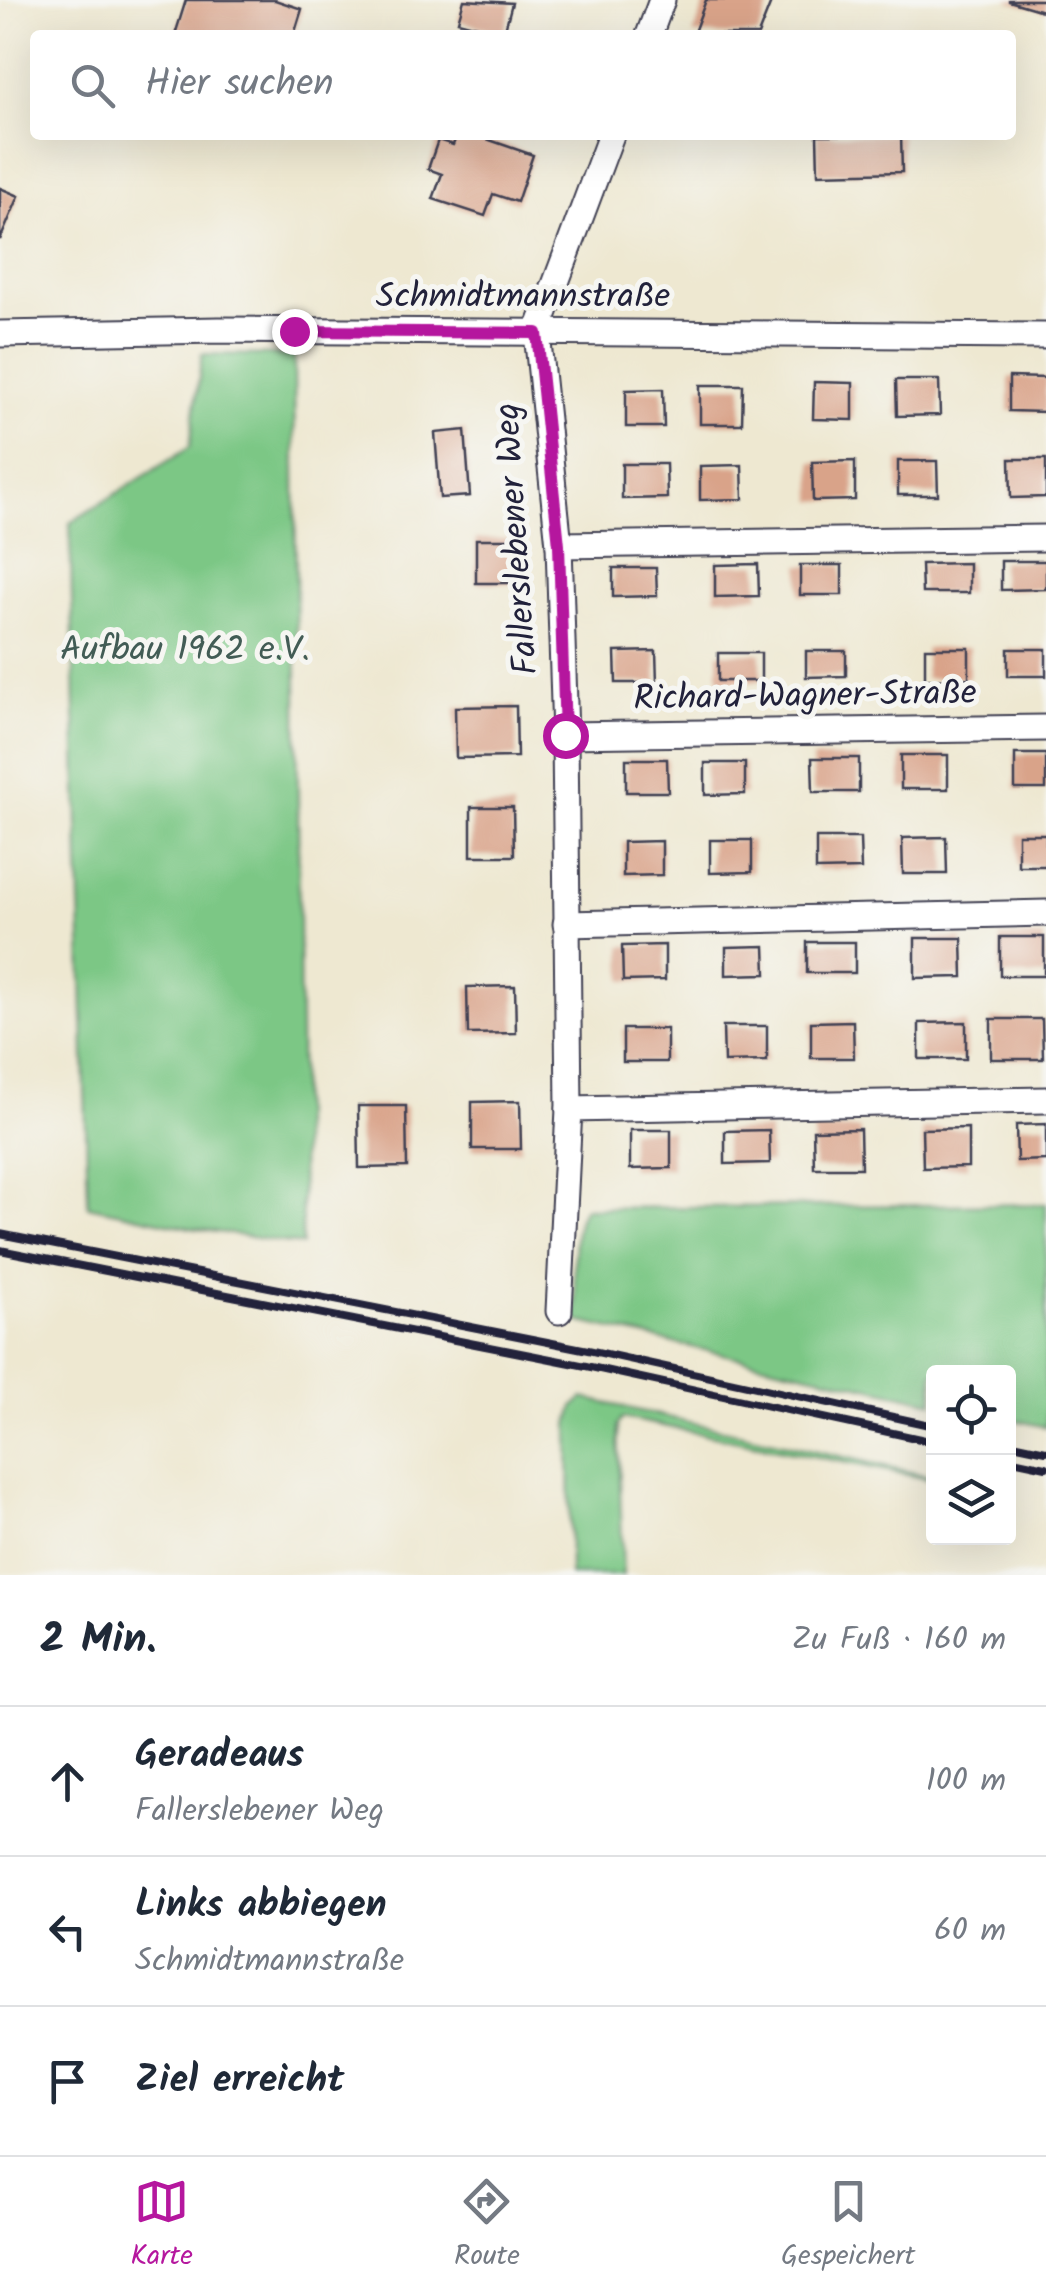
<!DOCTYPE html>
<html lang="de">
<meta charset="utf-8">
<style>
:root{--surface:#fff;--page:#f2f2f3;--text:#1f2937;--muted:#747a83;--line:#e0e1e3;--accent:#b5179e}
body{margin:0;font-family:Kalam,sans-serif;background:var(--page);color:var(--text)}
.controls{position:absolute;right:30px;bottom:30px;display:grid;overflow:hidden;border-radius:10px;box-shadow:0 10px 40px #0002}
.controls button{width:90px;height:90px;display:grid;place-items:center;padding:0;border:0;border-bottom:2px solid var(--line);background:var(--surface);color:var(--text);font:50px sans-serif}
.stop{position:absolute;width:30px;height:30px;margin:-22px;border:8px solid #b5179e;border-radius:50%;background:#fff}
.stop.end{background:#b5179e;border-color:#fff;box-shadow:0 2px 10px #0008}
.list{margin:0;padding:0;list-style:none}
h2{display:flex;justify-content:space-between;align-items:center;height:130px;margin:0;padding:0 40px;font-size:42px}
h2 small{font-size:32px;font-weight:400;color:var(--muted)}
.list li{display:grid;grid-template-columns:65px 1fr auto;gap:30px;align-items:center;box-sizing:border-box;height:150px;padding:0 40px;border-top:2px solid var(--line)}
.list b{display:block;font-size:38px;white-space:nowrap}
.list p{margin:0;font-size:32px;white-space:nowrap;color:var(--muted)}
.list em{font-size:32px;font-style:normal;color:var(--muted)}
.icon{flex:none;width:55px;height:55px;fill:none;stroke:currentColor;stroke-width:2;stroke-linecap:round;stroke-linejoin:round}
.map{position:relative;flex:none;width:1046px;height:1575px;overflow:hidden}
.search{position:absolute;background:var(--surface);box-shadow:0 10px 40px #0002;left:30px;right:30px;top:30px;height:110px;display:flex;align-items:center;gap:25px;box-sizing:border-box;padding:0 35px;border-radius:10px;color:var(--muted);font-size:38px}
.sheet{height:580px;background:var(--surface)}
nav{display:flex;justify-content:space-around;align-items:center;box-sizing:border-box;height:140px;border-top:2px solid var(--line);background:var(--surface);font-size:28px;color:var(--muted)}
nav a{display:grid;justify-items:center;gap:5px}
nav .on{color:var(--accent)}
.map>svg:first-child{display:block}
.green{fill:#7cc785;stroke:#4f7460;stroke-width:2.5}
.building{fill:#d9a389}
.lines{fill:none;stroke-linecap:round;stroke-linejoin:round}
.minor-casing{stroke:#414052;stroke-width:29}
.minor{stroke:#fff;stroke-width:25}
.rail{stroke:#22223b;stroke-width:8}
.route{stroke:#b5179e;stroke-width:12}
.labels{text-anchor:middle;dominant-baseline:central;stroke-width:10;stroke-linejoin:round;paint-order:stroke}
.street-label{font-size:35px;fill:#22223b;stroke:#f6f6f2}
.park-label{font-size:35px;fill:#425c55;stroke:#f6f6f2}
</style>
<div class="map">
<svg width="1046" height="1575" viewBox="0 0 1046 1575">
<rect width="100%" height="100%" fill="#f6f6f2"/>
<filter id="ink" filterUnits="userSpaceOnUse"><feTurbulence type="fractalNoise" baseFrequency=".01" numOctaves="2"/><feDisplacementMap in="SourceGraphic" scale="20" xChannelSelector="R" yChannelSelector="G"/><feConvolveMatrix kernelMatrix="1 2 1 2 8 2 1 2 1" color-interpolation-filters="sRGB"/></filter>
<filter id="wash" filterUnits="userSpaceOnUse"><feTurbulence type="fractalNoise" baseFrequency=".0048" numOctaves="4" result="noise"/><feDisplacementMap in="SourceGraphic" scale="40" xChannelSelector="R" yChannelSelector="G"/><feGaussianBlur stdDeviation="2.25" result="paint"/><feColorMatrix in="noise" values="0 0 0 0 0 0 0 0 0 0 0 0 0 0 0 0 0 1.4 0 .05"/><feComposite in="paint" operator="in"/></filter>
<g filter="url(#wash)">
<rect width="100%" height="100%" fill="#eee8d1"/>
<g class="green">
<path d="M 202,354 L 294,355 L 302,1245 L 191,1228 L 88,1206 L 70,523 L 190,447 Z"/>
<path d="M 1046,1204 L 1046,1427 L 1009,1419 L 1008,1372 L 934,1372 L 933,1402 L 577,1321 C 576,1293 568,1229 584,1208 Z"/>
<path d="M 583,1398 L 933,1477 L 933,1480 L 623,1418 L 618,1425 L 623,1575 L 570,1575 L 569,1424 L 574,1407 Z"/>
</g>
<g id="blocks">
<g class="building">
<path d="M 186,0 L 275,0 L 302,9 L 294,35 L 175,35 Z"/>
<path d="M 464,0 L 512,3 L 504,33 L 458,21 Z"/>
<path d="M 706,0 L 772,0 L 758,35 L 693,35 Z"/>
<path d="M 1009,0 L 1046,0 L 1046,12 L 1009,1 Z"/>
<path d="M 457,135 L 475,135 L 533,155 L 517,202 L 493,194 L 485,216 L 433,199 L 442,174 L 428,169 L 438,140 L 453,145 Z"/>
<path d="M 817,135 L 901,135 L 902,172 L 818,174 Z"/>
<path d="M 0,188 L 19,196 L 0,240 Z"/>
<path d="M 1009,377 L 1046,378 L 1046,412 L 1009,411 Z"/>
<path d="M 896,380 L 939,380 L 940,415 L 897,416 Z"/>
<path d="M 814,382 L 853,383 L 853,420 L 813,419 Z"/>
<path d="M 700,385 L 743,385 L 742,424 L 700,424 Z"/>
<path d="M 663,389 L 664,427 L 626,427 L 626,390 Z"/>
<path d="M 465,430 L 470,496 L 440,498 L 435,433 Z"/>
<path d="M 1010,459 L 1046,459 L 1046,497 L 1011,498 Z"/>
<path d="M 855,461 L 855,500 L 813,501 L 812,462 Z"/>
<path d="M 898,461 L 937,461 L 938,495 L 898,495 Z"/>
<path d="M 622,464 L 666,464 L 667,498 L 622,499 Z"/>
<path d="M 742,465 L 743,499 L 700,500 L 700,466 Z"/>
<rect x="476" y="539" width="41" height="44"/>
<path d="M 1001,561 L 1046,561 L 1046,589 L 1001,590 Z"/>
<path d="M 969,563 L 969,593 L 922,593 L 921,564 Z"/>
<path d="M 758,564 L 759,596 L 715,597 L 715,565 Z"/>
<rect x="800" y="565" width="42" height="30"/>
<path d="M 613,568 L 656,568 L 657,596 L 613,597 Z"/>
<path d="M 925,648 L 969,648 L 969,678 L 925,679 Z"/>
<rect x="1008" y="649" width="38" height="27"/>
<path d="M 656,651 L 657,683 L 616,683 L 615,652 Z"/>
<path d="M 806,651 L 846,651 L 846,676 L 806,677 Z"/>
<rect x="718" y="653" width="43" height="28"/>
<path d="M 516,706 L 517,757 L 456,758 L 455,707 Z"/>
<rect x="1015" y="754" width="31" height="35"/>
<rect x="901" y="755" width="47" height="34"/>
<path d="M 812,758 L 859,758 L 859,792 L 813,792 Z"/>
<path d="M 626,759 L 667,759 L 668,792 L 626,792 Z"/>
<path d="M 705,763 L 745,763 L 745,794 L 705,795 Z"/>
<path d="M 471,807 L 513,807 L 514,856 L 471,856 Z"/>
<rect x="1018" y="834" width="28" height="32"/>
<path d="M 946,837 L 947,874 L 903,874 L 902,838 Z"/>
<path d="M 816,838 L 860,838 L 861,869 L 816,870 Z"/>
<path d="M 710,840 L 752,840 L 752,872 L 710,873 Z"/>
<path d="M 662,841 L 662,875 L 623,876 L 623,842 Z"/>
<rect x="1000" y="937" width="44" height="39"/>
<path d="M 915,938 L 962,938 L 963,977 L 915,978 Z"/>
<rect x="807" y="942" width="48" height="31"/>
<path d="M 665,945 L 665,980 L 623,981 L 622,946 Z"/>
<path d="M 765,946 L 766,974 L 726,975 L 726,947 Z"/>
<path d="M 515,986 L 516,1033 L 468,1034 L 467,987 Z"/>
<path d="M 991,1019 L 1042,1019 L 1043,1059 L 991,1059 Z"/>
<path d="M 853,1021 L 854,1058 L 811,1058 L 811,1022 Z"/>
<path d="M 966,1022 L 966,1059 L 919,1059 L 919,1023 Z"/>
<path d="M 723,1026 L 767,1026 L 767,1061 L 724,1062 Z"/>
<rect x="623" y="1029" width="44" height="33"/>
<path d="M 520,1101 L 521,1149 L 472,1149 L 472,1102 Z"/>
<path d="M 358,1106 L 406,1106 L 407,1167 L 359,1168 Z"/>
<path d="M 1046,1124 L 1046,1160 L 1017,1161 L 1016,1125 Z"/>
<path d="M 968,1128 L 968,1167 L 923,1168 L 922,1129 Z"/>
<path d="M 860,1129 L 861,1168 L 814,1168 L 813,1130 Z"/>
<path d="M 630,1130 L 671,1130 L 671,1168 L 630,1169 Z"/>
<path d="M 769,1130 L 770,1163 L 725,1164 L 725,1131 Z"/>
</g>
</g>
</g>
<g filter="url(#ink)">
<use href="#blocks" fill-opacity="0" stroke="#414052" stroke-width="2.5"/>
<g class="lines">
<defs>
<g id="minor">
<path d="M 649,35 L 662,0"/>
<path d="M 0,334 L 219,330 L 1046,336"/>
<path d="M 559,545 L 1046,538"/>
<path d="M 565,735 L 1046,728"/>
<path d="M 566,924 L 1046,913"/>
<path d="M 569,1109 L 1046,1100"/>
<path d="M 559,1311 L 569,1109 L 565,735 L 559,545 L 537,333 L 611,135"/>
</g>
</defs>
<use href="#minor" class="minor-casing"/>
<use href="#minor" class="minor"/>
<g class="rail">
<path d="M 0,1234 L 588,1350 L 934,1426"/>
<path d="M 0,1250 L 586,1366 L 934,1442"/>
<path d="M 1008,1443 L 1046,1451"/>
<path d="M 1008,1459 L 1046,1467"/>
</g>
</g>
</g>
<g class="lines" filter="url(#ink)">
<path class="route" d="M 294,331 L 537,333 L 559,545 L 565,735"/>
</g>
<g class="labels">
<g class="street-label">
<text x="523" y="298">Schmidtmannstraße</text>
<text transform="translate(518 539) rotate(-94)">Fallerslebener Weg</text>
<text transform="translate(805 697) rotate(-1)">Richard-Wagner-Straße</text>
</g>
<g class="park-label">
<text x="185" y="651">Aufbau 1962 e.V.</text>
</g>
</g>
</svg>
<div class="controls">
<button><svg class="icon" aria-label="locate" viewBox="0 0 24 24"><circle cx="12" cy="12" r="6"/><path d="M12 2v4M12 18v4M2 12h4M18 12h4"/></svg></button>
<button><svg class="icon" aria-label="layers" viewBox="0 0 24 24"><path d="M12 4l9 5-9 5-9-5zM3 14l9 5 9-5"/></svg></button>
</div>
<div class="stop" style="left:565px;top:735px"></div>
<div class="stop end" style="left:294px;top:331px"></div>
<div class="search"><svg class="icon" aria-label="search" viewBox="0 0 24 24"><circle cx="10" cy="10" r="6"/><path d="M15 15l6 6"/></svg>Hier suchen</div>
</div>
<section class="sheet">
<h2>2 Min.<small>Zu Fuß · 160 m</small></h2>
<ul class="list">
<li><svg class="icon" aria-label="ahead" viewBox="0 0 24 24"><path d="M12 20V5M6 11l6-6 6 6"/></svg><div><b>Geradeaus</b><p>Fallerslebener Weg</p></div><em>100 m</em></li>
<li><svg class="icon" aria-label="left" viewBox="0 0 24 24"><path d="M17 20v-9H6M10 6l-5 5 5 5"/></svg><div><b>Links abbiegen</b><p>Schmidtmannstraße</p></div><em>60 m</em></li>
<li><svg class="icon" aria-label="arrive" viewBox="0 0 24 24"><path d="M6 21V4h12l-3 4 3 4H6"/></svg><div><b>Ziel erreicht</b></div></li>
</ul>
</section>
<nav>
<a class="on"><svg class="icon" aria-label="map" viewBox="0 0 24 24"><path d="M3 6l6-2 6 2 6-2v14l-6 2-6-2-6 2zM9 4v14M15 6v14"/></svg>Karte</a>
<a><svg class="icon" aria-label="directions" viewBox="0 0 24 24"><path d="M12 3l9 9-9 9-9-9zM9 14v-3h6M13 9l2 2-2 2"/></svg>Route</a>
<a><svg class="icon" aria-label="saved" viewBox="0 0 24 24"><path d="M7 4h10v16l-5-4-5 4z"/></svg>Gespeichert</a>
</nav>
